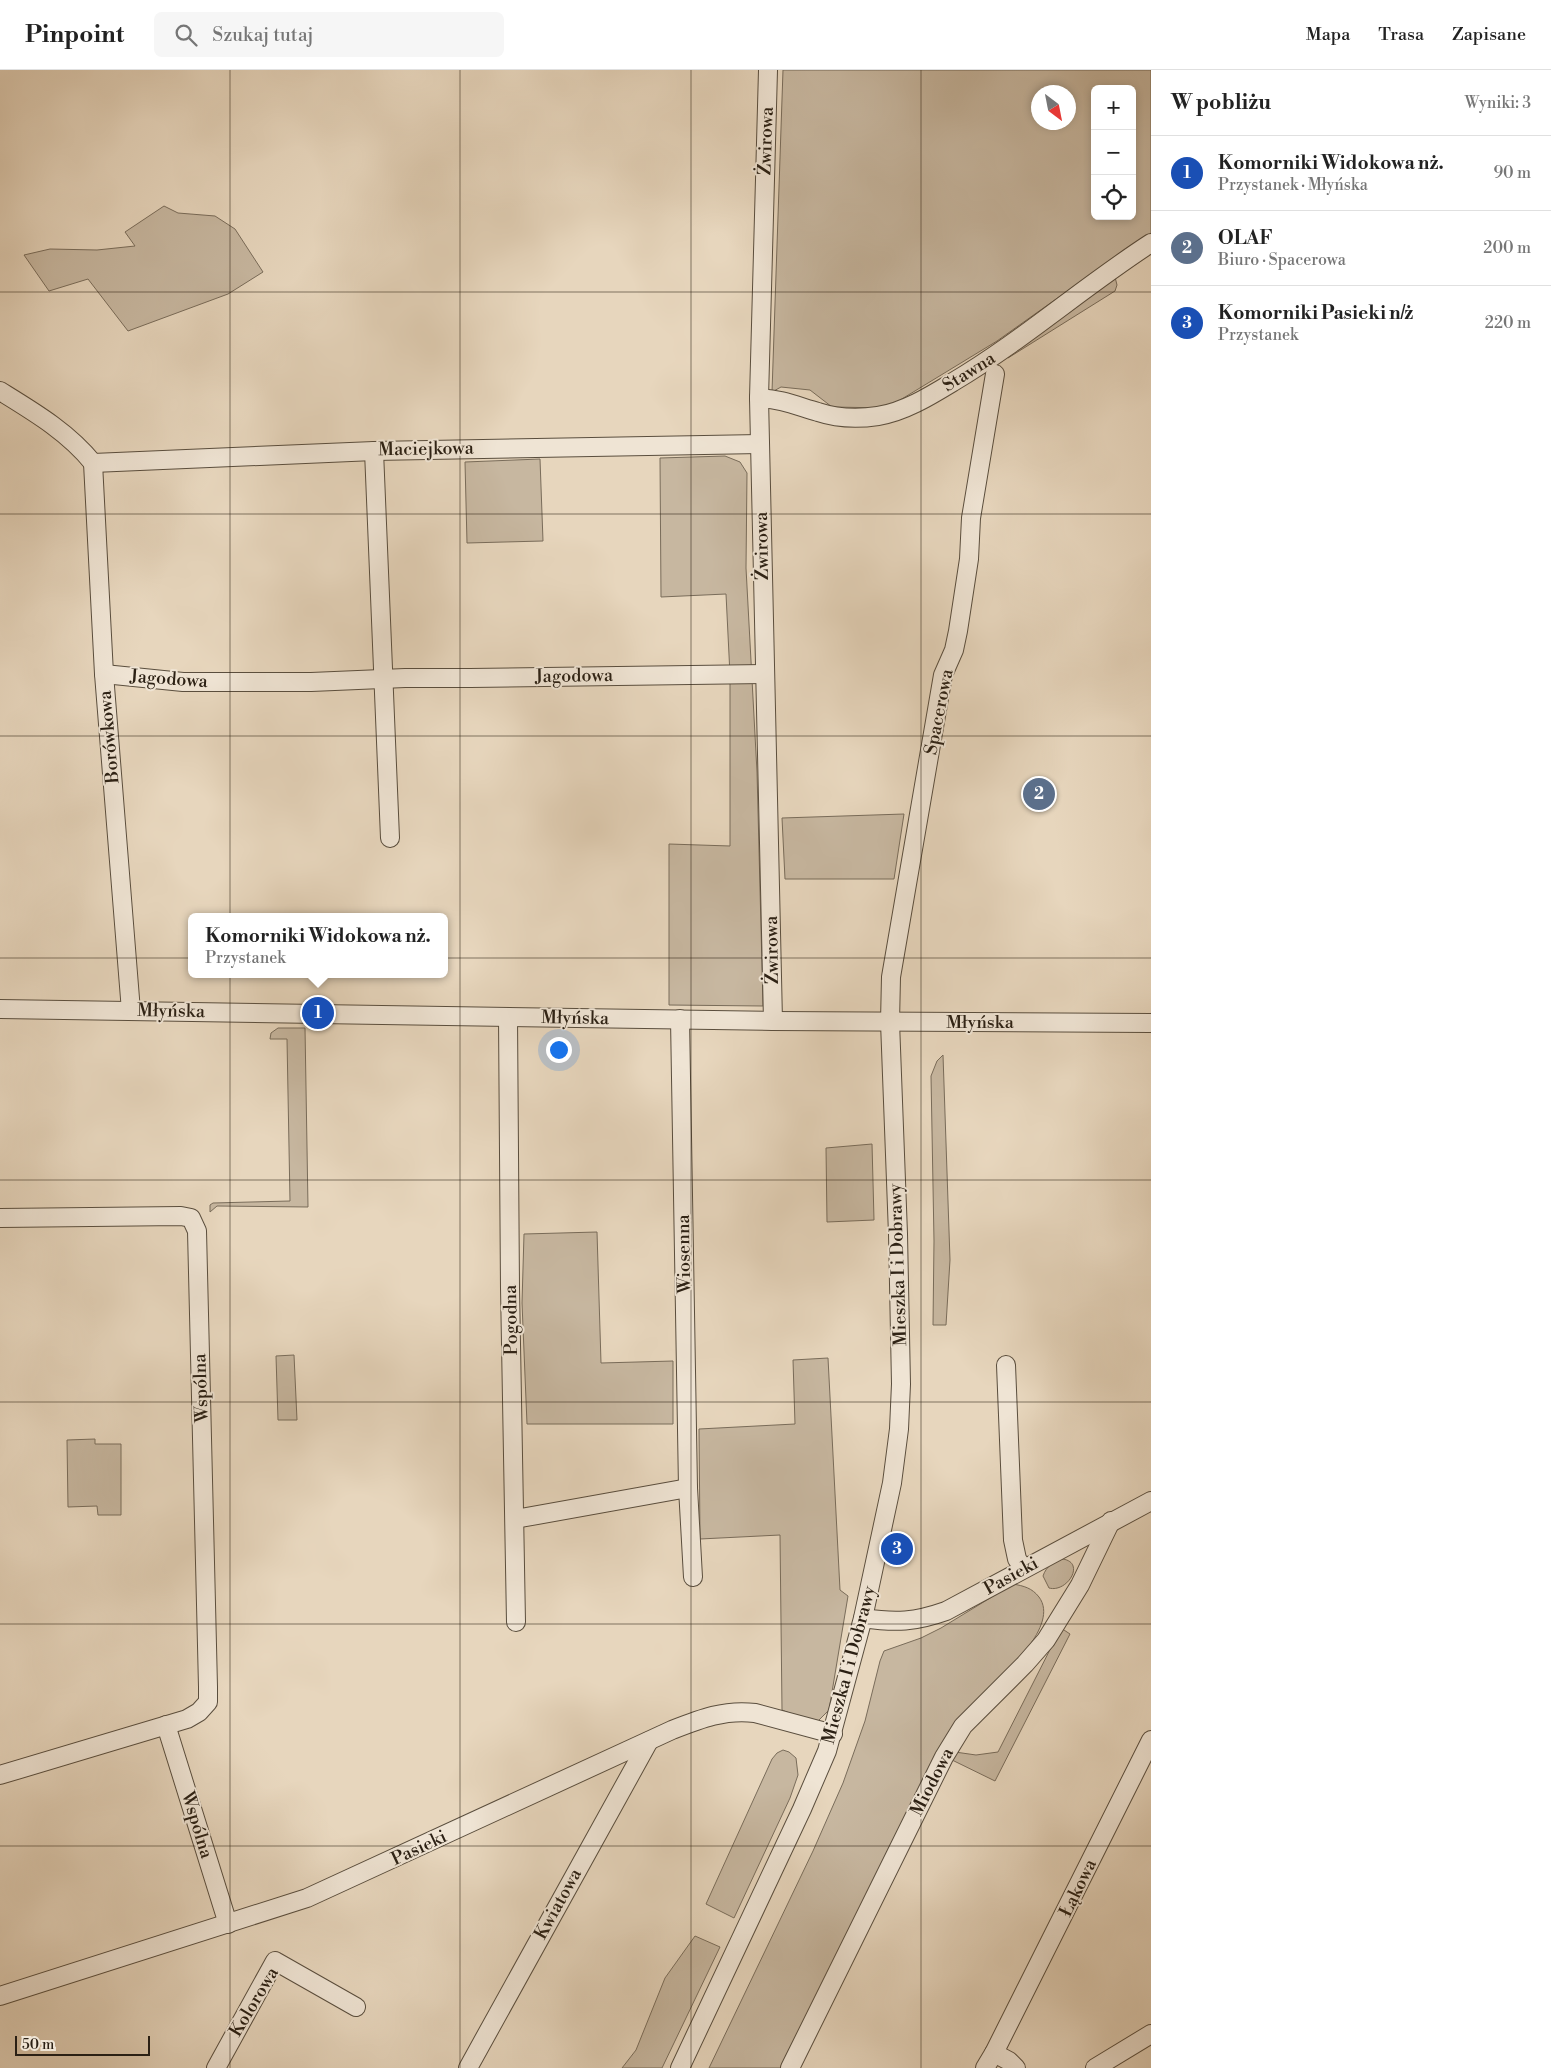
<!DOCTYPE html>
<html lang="pl">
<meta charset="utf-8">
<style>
:root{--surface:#fff;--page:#f6f6f6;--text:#222;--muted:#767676;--line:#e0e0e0;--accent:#8f2418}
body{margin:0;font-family:"Libre Bodoni",serif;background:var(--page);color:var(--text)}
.controls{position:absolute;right:15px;top:15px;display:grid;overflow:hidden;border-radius:8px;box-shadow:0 2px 8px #0003}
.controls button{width:45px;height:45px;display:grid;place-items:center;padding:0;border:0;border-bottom:1px solid var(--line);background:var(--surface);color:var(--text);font:25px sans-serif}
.compass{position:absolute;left:1031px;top:15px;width:45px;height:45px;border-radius:50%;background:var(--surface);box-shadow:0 2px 8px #0003;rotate:148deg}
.scale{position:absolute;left:15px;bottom:12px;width:135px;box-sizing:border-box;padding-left:5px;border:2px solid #2b2014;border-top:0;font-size:14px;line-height:18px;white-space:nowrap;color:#2b2014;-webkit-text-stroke:4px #efe4d4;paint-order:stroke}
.you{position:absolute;left:558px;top:979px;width:18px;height:18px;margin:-12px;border:4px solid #fff;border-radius:50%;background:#1a73e8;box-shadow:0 0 0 8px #1a73e833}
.badge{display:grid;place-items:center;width:32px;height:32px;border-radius:50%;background:var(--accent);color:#fff;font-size:16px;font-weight:700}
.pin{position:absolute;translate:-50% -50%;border:2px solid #fff;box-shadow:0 1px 5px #0006}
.popup{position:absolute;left:188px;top:843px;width:260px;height:65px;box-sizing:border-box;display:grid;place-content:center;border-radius:8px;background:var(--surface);filter:drop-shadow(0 1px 4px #0005);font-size:16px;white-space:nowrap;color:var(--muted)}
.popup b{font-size:19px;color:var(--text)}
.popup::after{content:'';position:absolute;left:50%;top:100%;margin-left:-10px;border:10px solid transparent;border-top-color:var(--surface)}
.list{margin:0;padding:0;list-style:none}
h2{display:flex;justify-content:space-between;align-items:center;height:65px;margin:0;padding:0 20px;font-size:21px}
h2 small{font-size:16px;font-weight:400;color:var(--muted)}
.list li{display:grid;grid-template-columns:32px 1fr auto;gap:15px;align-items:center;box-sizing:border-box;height:75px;padding:0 20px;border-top:1px solid var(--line)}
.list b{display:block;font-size:19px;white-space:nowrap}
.list p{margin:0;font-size:16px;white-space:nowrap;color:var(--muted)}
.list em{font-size:16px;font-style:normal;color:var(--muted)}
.icon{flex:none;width:28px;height:28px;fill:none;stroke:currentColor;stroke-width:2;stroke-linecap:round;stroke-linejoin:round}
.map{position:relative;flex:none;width:1151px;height:1998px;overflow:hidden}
header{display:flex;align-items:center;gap:30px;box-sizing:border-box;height:70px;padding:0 25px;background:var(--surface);border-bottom:1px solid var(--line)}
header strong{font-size:24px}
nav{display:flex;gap:28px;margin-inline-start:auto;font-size:18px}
.search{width:350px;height:45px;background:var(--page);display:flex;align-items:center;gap:12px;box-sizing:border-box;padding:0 18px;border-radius:8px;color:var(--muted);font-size:19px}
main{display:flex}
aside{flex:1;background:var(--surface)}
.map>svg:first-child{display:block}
.green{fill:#c7b7a0;stroke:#796c5a;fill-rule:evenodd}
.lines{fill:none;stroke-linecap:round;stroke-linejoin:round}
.minor-casing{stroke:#5a4e3e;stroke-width:20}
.minor{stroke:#efe4d4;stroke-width:18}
.grid{fill:none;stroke:#2b2014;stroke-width:1;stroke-opacity:0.55}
.labels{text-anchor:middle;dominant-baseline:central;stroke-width:4;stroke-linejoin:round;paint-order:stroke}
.street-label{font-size:18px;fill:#2b2014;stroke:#efe4d4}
</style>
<header>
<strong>Pinpoint</strong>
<div class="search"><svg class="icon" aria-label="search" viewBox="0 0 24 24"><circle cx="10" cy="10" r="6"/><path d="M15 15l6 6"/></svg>Szukaj tutaj</div>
<nav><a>Mapa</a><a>Trasa</a><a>Zapisane</a></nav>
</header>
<main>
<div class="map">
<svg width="1151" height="1998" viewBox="0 0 1151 1998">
<rect width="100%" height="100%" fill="#e7d6bd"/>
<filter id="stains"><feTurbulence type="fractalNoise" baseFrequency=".004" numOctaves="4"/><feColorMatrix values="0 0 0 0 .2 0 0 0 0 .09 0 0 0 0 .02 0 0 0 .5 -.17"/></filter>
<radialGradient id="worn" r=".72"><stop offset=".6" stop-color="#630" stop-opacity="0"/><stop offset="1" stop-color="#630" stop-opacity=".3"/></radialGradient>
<g class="green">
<path d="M 783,0 L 1151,0 L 1151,166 L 1073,217 L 997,271 L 887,338 L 832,337 L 810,320 L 781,317 L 772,322 ZM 1095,19 L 1132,19 L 1132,146 L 1095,146 ZM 1038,22 L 1068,22 L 1068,52 L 1038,52 Z"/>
<path d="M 164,136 L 178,143 L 215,146 L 235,159 L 263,202 L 228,224 L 128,261 L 88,209 L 49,221 L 24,185 L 50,179 L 97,180 L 135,176 L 125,162 Z"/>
<path d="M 1115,207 L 1117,215 L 1115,221 L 1008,288 L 1009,281 Z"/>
<path d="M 725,386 L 740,392 L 747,403 L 746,498 L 757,702 L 763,936 L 669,935 L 669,774 L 730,776 L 730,605 L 726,524 L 661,527 L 660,388 Z"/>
<path d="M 540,389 L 543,471 L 467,473 L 465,392 Z"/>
<path d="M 904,744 L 894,809 L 785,809 L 782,748 Z"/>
<path d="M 278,958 L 305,958 L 308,1137 L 217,1136 L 210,1142 L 210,1135 L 213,1133 L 290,1131 L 287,969 L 270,969 L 271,963 Z"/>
<path d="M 943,985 L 950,1190 L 946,1255 L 933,1255 L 934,1171 L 931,1006 L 937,991 Z"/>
<path d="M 872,1074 L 874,1150 L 827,1152 L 826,1078 Z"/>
<path d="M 597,1162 L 601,1293 L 673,1291 L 673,1354 L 527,1354 L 522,1233 L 524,1164 Z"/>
<path d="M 294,1285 L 297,1350 L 278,1350 L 276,1286 Z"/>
<path d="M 828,1288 L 840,1520 L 848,1526 L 829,1640 L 817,1652 L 799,1647 L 782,1640 L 780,1465 L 700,1469 L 699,1359 L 795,1354 L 793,1290 Z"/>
<path d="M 95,1369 L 95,1374 L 121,1374 L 121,1445 L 98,1445 L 97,1436 L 68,1437 L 67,1370 Z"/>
<path d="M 1063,1489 C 1086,1493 1067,1523 1049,1518 L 1043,1506 C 1046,1497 1053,1491 1063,1489 Z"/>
<path d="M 1013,1514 C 1024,1516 1032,1518 1039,1527 C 1060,1555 1005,1603 988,1622 L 784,1998 L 709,1998 L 813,1781 L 843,1713 L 865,1651 L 880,1591 L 884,1581 L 921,1568 L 941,1558 Z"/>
<path d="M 1061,1558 L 1070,1564 L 995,1711 L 950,1689 L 955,1682 L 976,1685 L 998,1682 Z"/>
<path d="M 783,1680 L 789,1682 L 796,1688 L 798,1705 L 790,1728 L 734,1848 L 706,1834 L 772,1689 L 777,1683 Z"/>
<path d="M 695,1866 L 720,1877 L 662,1998 L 622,1998 L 636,1980 L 665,1908 Z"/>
</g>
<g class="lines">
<defs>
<g id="minor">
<path d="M 768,0 L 759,328 L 773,951"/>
<path d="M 0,321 C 34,342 68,362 93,393"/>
<path d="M 759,328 C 781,329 797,336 818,342 C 836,348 858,349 878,346 C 904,342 930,326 953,312 C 1022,271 1083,217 1151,173"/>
<path d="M 374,381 L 390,768"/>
<path d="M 93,393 L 374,381 L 760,374"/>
<path d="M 93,393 L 104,604 L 131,941"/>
<path d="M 104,604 L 183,612 L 311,612 L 405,608 L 470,608 L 765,604"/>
<path d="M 0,939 L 773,951 L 1151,953"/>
<path d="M 508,947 L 510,1218 L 516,1552"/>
<path d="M 680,949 L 688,1418 L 693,1507"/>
<path d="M 0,1148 L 181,1146 L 191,1148 L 197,1161 L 208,1617 L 208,1632 L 199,1642 L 187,1649 L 0,1705"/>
<path d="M 1006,1295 L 1013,1470 L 1017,1489 L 1023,1498"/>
<path d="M 515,1449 L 688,1418"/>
<path d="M 863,1548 C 896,1553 915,1552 946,1541 L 1151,1431"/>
<path d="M 166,1655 L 228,1854"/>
<path d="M 0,1926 L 307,1828 L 672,1660 C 700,1649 725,1639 755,1643 L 833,1664"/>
<path d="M 216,1998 L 275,1891 L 356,1937"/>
<path d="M 468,1998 L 649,1671"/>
<path d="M 680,1998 L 802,1739 L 827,1681 L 863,1548 L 892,1413 L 899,1359 L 901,1314 L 898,1164 L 890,952 L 891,907 L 943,605 L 954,580 L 958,561 L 969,489 L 971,448 L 995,304"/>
<path d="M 790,1998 L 944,1687 L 963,1656 L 1025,1594 L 1046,1570 L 1080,1515 L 1111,1451"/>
<path d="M 985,1998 L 994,1983"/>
<path d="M 1016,1998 L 1009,1991 L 994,1983 L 1151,1670"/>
<path d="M 1095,1998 L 1151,1964"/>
</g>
</defs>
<use href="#minor" class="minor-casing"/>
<use href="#minor" class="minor"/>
</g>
<path class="grid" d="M 230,0 L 230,1998M 460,0 L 460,1998M 691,0 L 691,1998M 921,0 L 921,1998M 0,222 L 1151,222M 0,444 L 1151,444M 0,666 L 1151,666M 0,888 L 1151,888M 0,1110 L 1151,1110M 0,1332 L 1151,1332M 0,1554 L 1151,1554M 0,1776 L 1151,1776"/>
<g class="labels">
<g class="street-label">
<text transform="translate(766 71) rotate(-88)">Żwirowa</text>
<text transform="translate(969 302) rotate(-32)">Stawna</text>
<text transform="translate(426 379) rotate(-1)">Maciejkowa</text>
<text transform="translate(762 476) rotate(-91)">Żwirowa</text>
<text transform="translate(574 606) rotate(-1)">Jagodowa</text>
<text transform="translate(169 609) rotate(4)">Jagodowa</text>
<text transform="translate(939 642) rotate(-79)">Spacerowa</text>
<text transform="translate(109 667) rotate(-95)">Borówkowa</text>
<text transform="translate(772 880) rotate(-91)">Żwirowa</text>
<text transform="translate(171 941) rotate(1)">Młyńska</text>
<text transform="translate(575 948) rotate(1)">Młyńska</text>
<text x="980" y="952">Młyńska</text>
<text transform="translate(684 1184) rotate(-91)">Wiosenna</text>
<text transform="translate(898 1195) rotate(-92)">Mieszka I i Dobrawy</text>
<text transform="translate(511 1250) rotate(-91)">Pogodna</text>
<text transform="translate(201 1318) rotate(-92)">Wspólna</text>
<text transform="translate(1011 1506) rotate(-29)">Pasieki</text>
<text transform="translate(849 1595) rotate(-75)">Mieszka I i Dobrawy</text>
<text transform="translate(932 1712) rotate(-63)">Miodowa</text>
<text transform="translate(197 1755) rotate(73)">Wspólna</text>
<text transform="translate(419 1778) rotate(-25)">Pasieki</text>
<text transform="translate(1078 1818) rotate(-64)">Łąkowa</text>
<text transform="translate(558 1834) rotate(-61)">Kwiatowa</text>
<text transform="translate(254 1932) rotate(-59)">Kolorowa</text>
</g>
</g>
<rect width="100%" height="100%" filter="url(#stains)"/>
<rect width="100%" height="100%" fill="url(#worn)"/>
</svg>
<div class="controls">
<button>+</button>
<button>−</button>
<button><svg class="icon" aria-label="locate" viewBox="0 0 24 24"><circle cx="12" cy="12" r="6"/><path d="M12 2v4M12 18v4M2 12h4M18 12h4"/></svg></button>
</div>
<svg class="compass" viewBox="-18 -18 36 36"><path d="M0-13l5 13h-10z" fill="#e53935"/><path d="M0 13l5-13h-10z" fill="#767676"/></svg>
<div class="scale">50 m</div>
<div class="you"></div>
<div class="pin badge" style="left:318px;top:943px;background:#1a4fb4">1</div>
<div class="popup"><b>Komorniki Widokowa nż.</b>Przystanek</div>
<div class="pin badge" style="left:1039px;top:724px;background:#5c6f8a">2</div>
<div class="pin badge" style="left:897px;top:1479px;background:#1a4fb4">3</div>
</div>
<aside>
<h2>W pobliżu<small>Wyniki: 3</small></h2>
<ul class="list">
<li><span class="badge" style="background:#1a4fb4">1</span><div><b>Komorniki Widokowa nż.</b><p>Przystanek · Młyńska</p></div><em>90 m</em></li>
<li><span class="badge" style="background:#5c6f8a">2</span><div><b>OLAF</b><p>Biuro · Spacerowa</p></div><em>200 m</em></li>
<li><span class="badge" style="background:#1a4fb4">3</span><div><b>Komorniki Pasieki n/ż</b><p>Przystanek</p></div><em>220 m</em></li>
</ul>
</aside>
</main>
